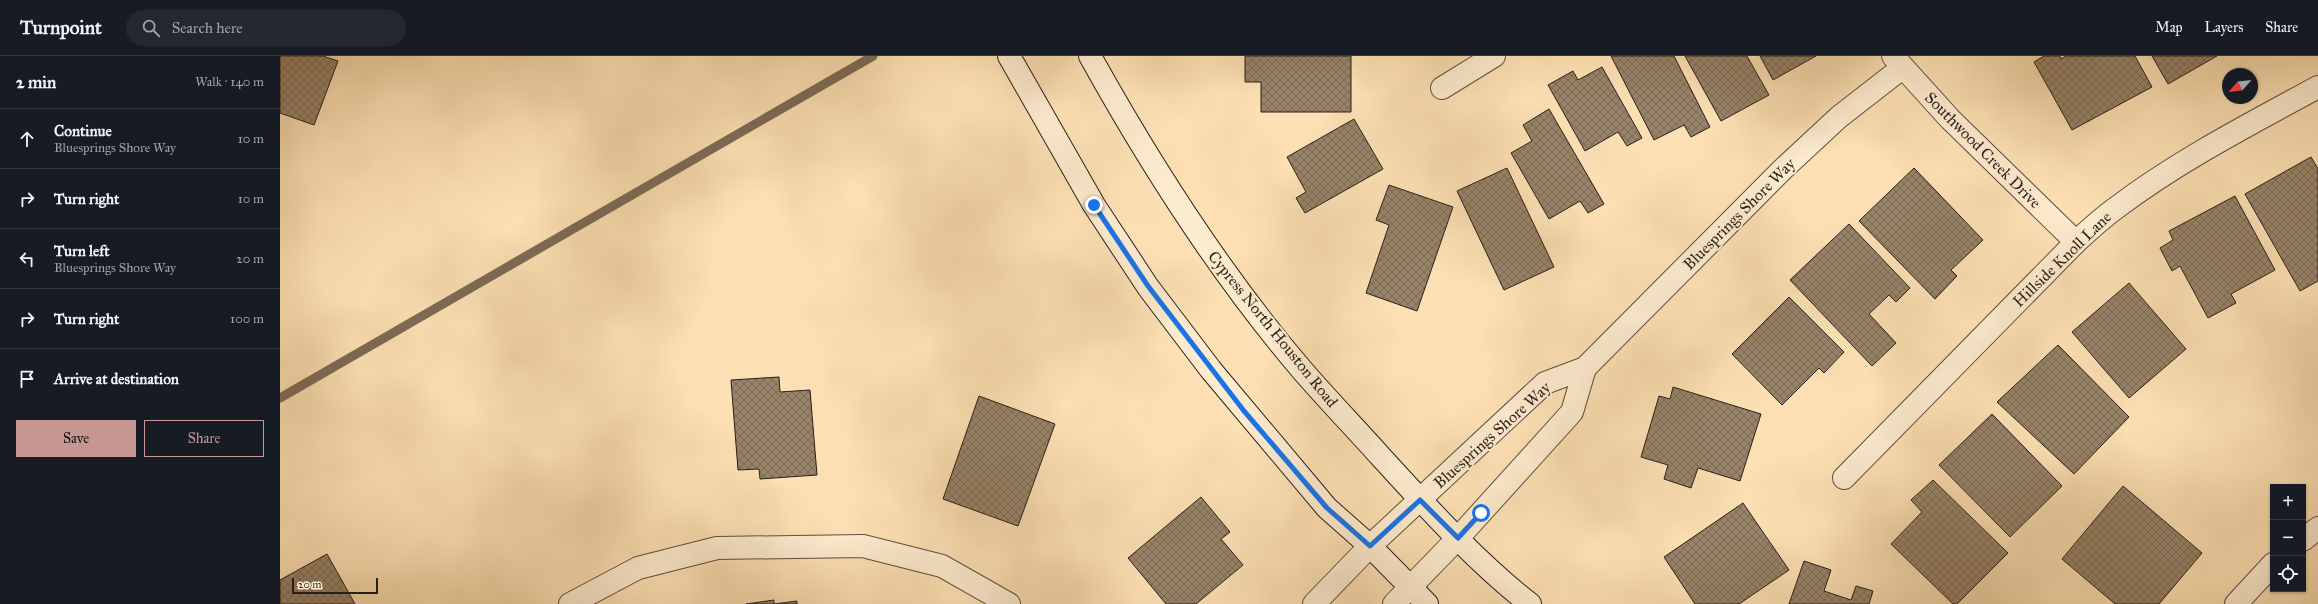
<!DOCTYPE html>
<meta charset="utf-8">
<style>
:root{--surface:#171b24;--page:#242831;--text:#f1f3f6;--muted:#9ea1a6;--line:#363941;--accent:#c59692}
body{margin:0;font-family:"IM FELL Great Primer",serif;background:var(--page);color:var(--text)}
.controls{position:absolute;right:12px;bottom:12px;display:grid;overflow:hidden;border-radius:0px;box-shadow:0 1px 3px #0004}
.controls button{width:36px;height:36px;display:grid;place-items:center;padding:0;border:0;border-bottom:1px solid var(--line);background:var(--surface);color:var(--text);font:20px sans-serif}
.compass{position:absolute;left:1942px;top:12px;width:36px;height:36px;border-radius:50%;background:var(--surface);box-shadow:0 1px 3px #0004;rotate:242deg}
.scale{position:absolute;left:12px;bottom:10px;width:86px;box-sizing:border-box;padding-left:4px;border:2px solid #291f18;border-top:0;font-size:11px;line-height:14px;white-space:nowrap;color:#291f18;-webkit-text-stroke:3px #fdebce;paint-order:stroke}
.stop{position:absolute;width:12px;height:12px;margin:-9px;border:3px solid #1a73e8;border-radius:50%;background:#fff}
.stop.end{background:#1a73e8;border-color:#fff;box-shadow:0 1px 4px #0008}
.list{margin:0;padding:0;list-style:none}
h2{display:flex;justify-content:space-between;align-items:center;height:52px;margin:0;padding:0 16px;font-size:17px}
h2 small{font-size:13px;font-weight:400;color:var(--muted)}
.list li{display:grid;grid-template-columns:26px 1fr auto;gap:12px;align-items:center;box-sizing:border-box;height:60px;padding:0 16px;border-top:1px solid var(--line)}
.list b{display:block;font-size:15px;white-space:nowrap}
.list p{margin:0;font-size:13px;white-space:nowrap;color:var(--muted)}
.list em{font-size:13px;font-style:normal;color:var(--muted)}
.actions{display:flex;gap:8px;padding:12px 16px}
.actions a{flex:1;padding:9px 0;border:1px solid var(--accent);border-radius:0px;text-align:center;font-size:14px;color:var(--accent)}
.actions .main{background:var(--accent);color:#111}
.icon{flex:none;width:22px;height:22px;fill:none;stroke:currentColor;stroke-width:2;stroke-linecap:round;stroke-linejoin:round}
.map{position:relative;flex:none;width:2038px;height:548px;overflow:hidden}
header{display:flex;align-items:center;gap:24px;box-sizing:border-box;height:56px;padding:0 20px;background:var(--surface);border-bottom:1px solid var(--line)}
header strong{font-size:19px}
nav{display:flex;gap:22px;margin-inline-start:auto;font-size:14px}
.search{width:280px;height:36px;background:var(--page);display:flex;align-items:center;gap:10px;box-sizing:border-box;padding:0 14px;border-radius:22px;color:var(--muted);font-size:15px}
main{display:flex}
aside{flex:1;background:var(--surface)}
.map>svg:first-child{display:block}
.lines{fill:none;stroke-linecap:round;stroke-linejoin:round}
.stream{stroke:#7c6b55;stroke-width:9}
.building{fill:url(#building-cross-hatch);stroke:#291f18}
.street-casing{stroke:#5e4f3f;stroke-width:24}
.secondary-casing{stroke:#291f18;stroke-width:24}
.street{stroke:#fdebce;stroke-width:22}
.secondary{stroke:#fdebce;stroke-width:22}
.route{stroke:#1a73e8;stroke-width:5}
.labels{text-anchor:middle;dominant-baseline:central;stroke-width:4;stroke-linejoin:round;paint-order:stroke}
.street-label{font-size:16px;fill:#291f18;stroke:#fdebce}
</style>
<header>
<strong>Turnpoint</strong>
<div class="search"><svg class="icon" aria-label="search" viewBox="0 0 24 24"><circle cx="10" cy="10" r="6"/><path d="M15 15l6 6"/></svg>Search here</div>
<nav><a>Map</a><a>Layers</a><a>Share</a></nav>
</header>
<main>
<aside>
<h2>2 min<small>Walk · 140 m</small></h2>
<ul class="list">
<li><svg class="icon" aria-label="ahead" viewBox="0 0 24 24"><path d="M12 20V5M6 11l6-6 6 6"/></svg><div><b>Continue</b><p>Bluesprings Shore Way</p></div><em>10 m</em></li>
<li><svg class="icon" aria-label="right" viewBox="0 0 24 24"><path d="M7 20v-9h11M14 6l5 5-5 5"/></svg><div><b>Turn right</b></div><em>10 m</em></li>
<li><svg class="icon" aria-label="left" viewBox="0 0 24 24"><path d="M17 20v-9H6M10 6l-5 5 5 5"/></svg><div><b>Turn left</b><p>Bluesprings Shore Way</p></div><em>20 m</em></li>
<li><svg class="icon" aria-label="right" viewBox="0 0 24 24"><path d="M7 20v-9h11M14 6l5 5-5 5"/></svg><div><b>Turn right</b></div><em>100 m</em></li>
<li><svg class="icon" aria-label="arrive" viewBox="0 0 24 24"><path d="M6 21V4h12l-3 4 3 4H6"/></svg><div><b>Arrive at destination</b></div></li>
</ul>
<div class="actions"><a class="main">Save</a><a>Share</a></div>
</aside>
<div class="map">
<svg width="2038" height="548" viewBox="0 0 2038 548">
<defs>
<pattern id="building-cross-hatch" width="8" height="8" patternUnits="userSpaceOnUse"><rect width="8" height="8" fill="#978369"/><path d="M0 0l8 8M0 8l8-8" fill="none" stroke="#7b6b55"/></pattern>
</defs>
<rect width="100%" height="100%" fill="#fce0b3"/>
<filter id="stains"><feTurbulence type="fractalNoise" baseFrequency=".005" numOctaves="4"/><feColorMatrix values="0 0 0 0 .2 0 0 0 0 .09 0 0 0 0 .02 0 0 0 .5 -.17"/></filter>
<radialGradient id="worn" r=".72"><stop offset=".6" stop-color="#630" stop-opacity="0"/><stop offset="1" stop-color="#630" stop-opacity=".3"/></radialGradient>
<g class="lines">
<path class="stream" d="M 0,342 L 593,0"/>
</g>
<g class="building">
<path d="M 0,0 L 43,0 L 58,5 L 34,69 L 0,57 Z"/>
<path d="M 965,0 L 1071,0 L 1071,56 L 981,56 L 981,26 L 965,26 Z"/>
<path d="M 1331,0 L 1394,0 L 1430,71 L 1411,81 L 1404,69 L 1374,84 Z"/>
<path d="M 1405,0 L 1467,0 L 1489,39 L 1441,65 Z"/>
<path d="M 1480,0 L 1536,0 L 1493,24 Z"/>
<path d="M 1764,0 L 1780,0 L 1781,3 L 1786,0 L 1855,0 L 1872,31 L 1792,74 L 1754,6 Z"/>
<path d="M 1872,0 L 1937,0 L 1888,28 Z"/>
<path d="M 1322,11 L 1362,82 L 1347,90 L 1338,76 L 1305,95 L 1268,29 L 1293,15 L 1298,24 Z"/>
<path d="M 1269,53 L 1324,148 L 1308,157 L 1300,145 L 1269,163 L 1231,97 L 1252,85 L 1243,69 Z"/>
<path d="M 1074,63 L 1103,113 L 1025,157 L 1016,142 L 1026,136 L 1007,101 Z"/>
<path d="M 2031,101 L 2038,113 L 2038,225 L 2020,235 L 1965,138 Z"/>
<path d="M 1227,112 L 1274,211 L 1224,234 L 1177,135 Z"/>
<path d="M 1634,112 L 1703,184 L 1671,214 L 1677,220 L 1655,243 L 1579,165 Z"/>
<path d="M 1109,129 L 1173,151 L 1137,255 L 1086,237 L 1109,169 L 1096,164 Z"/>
<path d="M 1955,140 L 1995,214 L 1951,238 L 1956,247 L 1928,262 L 1900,210 L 1892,215 L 1880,192 L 1893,184 L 1889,175 Z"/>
<path d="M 1569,168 L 1630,232 L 1616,246 L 1609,239 L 1589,258 L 1616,287 L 1592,310 L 1510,224 Z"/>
<path d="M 1849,227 L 1906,293 L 1849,342 L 1792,276 Z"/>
<path d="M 1509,241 L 1564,296 L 1544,317 L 1539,312 L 1502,349 L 1452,298 Z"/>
<path d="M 1778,289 L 1849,361 L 1794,418 L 1717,346 Z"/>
<path d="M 499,321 L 500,336 L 530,334 L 537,419 L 480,423 L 479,413 L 458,414 L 451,324 Z"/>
<path d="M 1393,331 L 1481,358 L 1460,425 L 1418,412 L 1411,432 L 1384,423 L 1388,409 L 1361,401 L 1379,340 L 1390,343 Z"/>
<path d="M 699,340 L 775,368 L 738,470 L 663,443 Z"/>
<path d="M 1712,358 L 1782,430 L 1730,481 L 1659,409 Z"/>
<path d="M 1653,424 L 1728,497 L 1677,548 L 1673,548 L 1611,488 L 1642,456 L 1631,444 Z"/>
<path d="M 1843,430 L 1922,497 L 1879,548 L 1835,548 L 1782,503 Z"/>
<path d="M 921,441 L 950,476 L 941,483 L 963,509 L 916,548 L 886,548 L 848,502 Z"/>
<path d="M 1463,447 L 1509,514 L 1459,548 L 1415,548 L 1384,501 Z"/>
<path d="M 47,498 L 75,548 L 0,548 L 0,524 Z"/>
<path d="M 1524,505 L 1551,514 L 1544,535 L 1571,544 L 1576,530 L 1593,535 L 1589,548 L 1509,548 Z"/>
<path d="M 494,544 L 494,548 L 517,545 L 517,548 L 466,548 Z"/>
</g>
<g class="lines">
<defs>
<g id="street">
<path d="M 1613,0 L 1670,63 L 1796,186"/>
<path d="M 1162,32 L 1214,0"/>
<path d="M 1564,422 L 1796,186 C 1809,174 1822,162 1836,152 C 1898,105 1970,68 2038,31"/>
<path d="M 2023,484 L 2038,472"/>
<path d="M 290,548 L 358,512 L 437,492 L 583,490 L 662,510 L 729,548"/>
<path d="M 1034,548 L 1090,490 L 1265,327 L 1305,312 L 1503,113 L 1559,61 L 1622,12"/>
<path d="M 1114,548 L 1178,482 L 1292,356 L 1305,312"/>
<path d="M 1956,548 L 1993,508"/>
</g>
<g id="secondary">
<path d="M 729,0 L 814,149 L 868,231 L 931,314 L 1047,452 L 1090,490 L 1147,548"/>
<path d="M 810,0 C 871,110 940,218 1022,314 C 1048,344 1075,372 1101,401 C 1148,452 1195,505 1250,548"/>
</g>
</defs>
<use href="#street" class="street-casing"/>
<use href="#secondary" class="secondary-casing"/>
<use href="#street" class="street"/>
<use href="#secondary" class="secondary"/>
</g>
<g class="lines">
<path class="route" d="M 814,149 L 868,230 L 964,355 L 1047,452 L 1090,490 L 1140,444 L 1178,482 L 1201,457"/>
</g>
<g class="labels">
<g class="street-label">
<text transform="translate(1703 94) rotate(45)">Southwood Creek Drive</text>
<text transform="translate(1459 158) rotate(-45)">Bluesprings Shore Way</text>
<text transform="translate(1782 203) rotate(-44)">Hillside Knoll Lane</text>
<text transform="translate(993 273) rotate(51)">Cypress North Houston Road</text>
<text transform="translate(1212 379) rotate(-42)">Bluesprings Shore Way</text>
</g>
</g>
<rect width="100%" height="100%" filter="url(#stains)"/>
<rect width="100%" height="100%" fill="url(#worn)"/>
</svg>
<div class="controls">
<button>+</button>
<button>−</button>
<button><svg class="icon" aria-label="locate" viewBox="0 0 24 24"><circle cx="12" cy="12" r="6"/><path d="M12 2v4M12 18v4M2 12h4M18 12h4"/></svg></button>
</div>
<svg class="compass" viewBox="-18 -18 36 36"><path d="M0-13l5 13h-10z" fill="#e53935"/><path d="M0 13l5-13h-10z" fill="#9ea1a6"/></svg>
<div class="scale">20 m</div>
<div class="stop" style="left:1201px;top:457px"></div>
<div class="stop end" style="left:814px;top:149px"></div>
</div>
</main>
